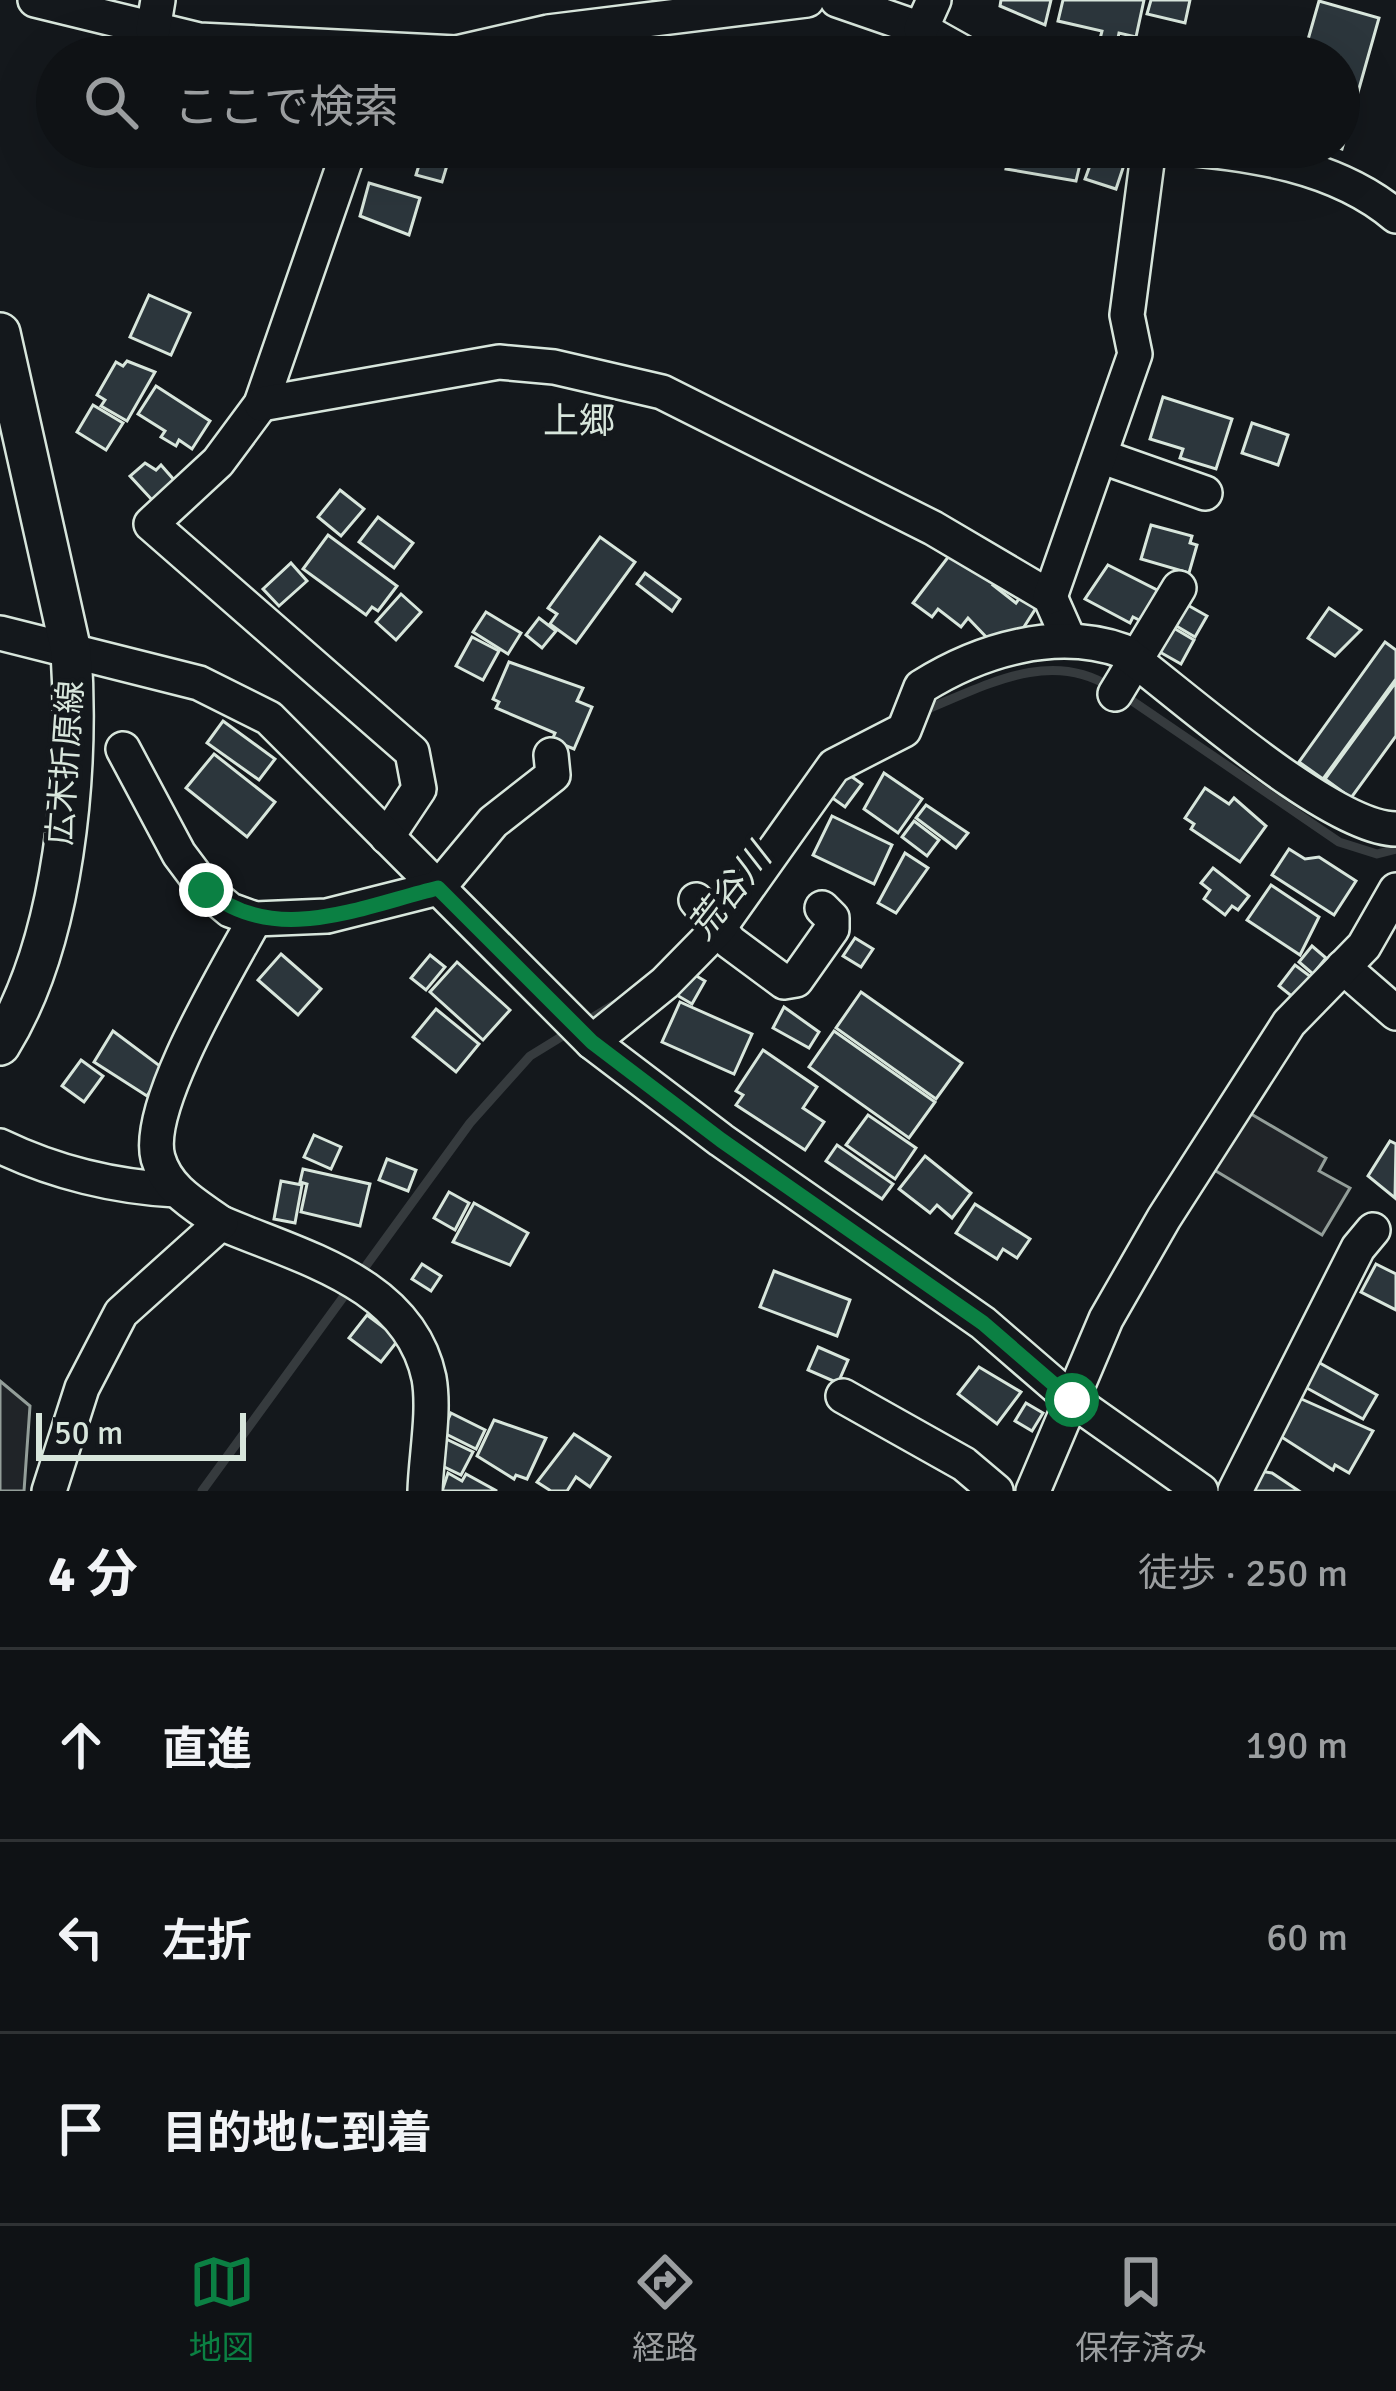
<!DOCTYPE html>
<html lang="ja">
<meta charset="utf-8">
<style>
:root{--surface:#0f1215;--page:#1d2022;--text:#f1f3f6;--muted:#9b9ea0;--line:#2f3234;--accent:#0b8043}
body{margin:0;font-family:Signika,"Noto Sans JP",sans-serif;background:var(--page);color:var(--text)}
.scale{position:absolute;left:36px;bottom:30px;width:210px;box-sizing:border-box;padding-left:12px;border:6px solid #d8e6dc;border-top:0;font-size:33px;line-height:42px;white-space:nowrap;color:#d8e6dc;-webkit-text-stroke:9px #14181c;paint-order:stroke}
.stop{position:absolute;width:36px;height:36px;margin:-27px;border:9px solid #0b8043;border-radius:50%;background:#fff}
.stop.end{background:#0b8043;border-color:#fff;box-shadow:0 3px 12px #0008}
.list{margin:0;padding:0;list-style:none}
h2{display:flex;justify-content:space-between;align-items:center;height:156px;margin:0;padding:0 48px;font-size:51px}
h2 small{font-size:39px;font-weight:400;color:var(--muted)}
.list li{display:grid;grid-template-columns:78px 1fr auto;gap:36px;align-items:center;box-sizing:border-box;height:192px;padding:0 48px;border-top:3px solid var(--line)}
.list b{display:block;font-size:45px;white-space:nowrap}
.list em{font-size:39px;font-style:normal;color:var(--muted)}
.icon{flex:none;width:66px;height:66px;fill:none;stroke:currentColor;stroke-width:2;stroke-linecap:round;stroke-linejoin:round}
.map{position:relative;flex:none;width:1396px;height:1491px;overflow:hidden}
.search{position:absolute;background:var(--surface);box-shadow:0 12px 48px #0002;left:36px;right:36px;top:36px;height:132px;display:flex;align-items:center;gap:30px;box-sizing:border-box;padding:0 42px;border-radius:66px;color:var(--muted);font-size:45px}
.sheet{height:732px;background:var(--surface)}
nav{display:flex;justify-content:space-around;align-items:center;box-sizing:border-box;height:168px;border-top:3px solid var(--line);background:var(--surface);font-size:33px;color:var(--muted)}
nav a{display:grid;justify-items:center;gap:6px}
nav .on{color:var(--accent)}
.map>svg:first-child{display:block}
.green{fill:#202428;stroke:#939e99;stroke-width:3}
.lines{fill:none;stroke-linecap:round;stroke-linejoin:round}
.stream{stroke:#363b3e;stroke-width:9}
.building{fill:#2c363c;stroke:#d8e6dc;stroke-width:3}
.minor-casing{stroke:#d8e6dc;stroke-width:38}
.major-casing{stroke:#d8e6dc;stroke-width:44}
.minor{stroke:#14181c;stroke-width:33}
.major{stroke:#14181c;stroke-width:39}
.route{stroke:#0b8043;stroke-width:15}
.labels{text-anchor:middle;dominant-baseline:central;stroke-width:9;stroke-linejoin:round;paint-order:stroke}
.street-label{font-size:33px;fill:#d8e6dc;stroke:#14181c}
.neighbourhood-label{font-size:36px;fill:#d8e6dc;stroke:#14181c}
.water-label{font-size:36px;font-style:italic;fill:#d8e6dc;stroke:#14181c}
</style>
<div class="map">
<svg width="1396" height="1491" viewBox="0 0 1396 1491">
<rect width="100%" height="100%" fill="#14181c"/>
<g class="green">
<path d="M 1246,1111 L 1326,1158 L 1319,1171 L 1350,1188 L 1322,1235 L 1211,1168 Z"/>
<path d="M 0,1381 L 30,1406 L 24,1491 L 0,1491 Z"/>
</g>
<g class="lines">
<g class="stream">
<path d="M 1125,696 L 1339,842 L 1377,854 L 1396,849"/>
<path d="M 923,711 C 983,687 1049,648 1110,687"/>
<path d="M 202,1491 L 470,1123 L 530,1056 L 613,1005"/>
</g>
</g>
<g class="building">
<path d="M 1001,0 L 1051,0 L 1045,25 L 1000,6 Z"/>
<path d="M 1063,0 L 1144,0 L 1136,37 L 1119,33 L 1117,43 L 1100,39 L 1102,31 L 1058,21 Z"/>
<path d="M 1151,0 L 1190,0 L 1185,23 L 1147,14 Z"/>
<path d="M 1319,1 L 1379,18 L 1342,149 L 1336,147 L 1339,57 L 1303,57 Z"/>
<path d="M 1011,147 L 1084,147 L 1076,181 L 1006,169 Z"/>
<path d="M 1096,149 L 1126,159 L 1116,189 L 1085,179 Z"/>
<path d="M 422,155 L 448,162 L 442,182 L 416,175 Z"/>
<path d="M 369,183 L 420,198 L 409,235 L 360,216 Z"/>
<path d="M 149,295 L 190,313 L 171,355 L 130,337 Z"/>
<path d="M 127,361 L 155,372 L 127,421 L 101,406 L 105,400 L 97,395 L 116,362 L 123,366 Z"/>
<path d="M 156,386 L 210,421 L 192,449 L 179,440 L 176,446 L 161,437 L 165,431 L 138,414 Z"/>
<path d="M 1163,397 L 1232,419 L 1216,469 L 1180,458 L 1183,449 L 1150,439 Z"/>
<path d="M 93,405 L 123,423 L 106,450 L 77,432 Z"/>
<path d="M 1252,423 L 1288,435 L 1278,465 L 1242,453 Z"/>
<path d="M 145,463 L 156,470 L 161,465 L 175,481 L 153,501 L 130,476 Z"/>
<path d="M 340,490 L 364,509 L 341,536 L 318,517 Z"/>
<path d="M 378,517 L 413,543 L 394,568 L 359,542 Z"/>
<path d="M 1151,525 L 1192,536 L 1190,543 L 1197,545 L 1189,573 L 1141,559 Z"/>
<path d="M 328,535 L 397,586 L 378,611 L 372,607 L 366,615 L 303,569 Z"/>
<path d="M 600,537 L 635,562 L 576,643 L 550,624 L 557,614 L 548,608 Z"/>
<path d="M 952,552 L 998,580 L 993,585 L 1016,603 L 1021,596 L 1036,608 L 1022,630 L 991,642 L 968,618 L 961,627 L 938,609 L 932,617 L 913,603 Z"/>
<path d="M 291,563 L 307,581 L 279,606 L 263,589 Z"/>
<path d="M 1108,565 L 1161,592 L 1145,623 L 1133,617 L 1130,623 L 1085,599 Z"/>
<path d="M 645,573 L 680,599 L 672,611 L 637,584 Z"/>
<path d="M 401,594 L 421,612 L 396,640 L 376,622 Z"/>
<path d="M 1184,603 L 1207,616 L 1195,637 L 1173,624 Z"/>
<path d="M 1329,608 L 1361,630 L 1335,656 L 1308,638 Z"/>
<path d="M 486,612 L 521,633 L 508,654 L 473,632 Z"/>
<path d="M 539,618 L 556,631 L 542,648 L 526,635 Z"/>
<path d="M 1172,627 L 1194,640 L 1181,664 L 1158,651 Z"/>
<path d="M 472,637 L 499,651 L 483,680 L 456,666 Z"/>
<path d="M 1385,642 L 1396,650 L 1396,679 L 1323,779 L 1299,762 Z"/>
<path d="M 509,662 L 583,688 L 577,701 L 592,707 L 574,749 L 552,740 L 555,733 L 496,708 L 499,702 L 493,699 Z"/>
<path d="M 1396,682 L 1396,736 L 1351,798 L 1325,779 Z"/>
<path d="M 223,721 L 275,759 L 259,780 L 207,743 Z"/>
<path d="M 214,754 L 275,802 L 247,837 L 186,788 Z"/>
<path d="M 841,769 L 862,784 L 845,807 L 824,792 Z"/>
<path d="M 884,773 L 922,799 L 898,833 L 864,809 Z"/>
<path d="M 1205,788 L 1229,804 L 1234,798 L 1266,826 L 1240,862 L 1191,829 L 1194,824 L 1185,818 Z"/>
<path d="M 926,805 L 968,833 L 956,848 L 916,818 Z"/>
<path d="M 832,816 L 892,845 L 874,884 L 813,855 Z"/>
<path d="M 914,821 L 939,840 L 927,856 L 902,837 Z"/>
<path d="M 1289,849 L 1305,859 L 1319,857 L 1356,881 L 1334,915 L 1272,875 Z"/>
<path d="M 905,853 L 928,868 L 896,913 L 878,903 Z"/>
<path d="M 1213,868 L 1249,896 L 1238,910 L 1232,906 L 1225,915 L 1204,899 L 1210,890 L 1201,883 Z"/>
<path d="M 1271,885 L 1319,917 L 1300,955 L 1247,920 Z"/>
<path d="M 855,938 L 873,949 L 861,967 L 843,956 Z"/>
<path d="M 1312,946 L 1326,958 L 1313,974 L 1299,962 Z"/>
<path d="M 281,954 L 321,989 L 298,1015 L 258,980 Z"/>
<path d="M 430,955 L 445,967 L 426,990 L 411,978 Z"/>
<path d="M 457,962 L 510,1010 L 483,1040 L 430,992 Z"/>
<path d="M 1295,965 L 1311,977 L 1294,998 L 1279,986 Z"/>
<path d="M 688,971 L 705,981 L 692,1004 L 675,994 Z"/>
<path d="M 861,992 L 962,1063 L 936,1099 L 836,1028 Z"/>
<path d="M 680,1002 L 752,1034 L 734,1074 L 662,1042 Z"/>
<path d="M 784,1007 L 819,1032 L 809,1048 L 773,1028 Z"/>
<path d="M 436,1009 L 479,1044 L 456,1072 L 413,1037 Z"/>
<path d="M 113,1031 L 164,1069 L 147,1096 L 94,1062 Z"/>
<path d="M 834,1031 L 935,1102 L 909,1138 L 809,1067 Z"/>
<path d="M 763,1050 L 817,1087 L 803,1108 L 824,1122 L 805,1150 L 736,1105 L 743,1095 L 736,1091 Z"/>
<path d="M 81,1060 L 103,1076 L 84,1102 L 62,1086 Z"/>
<path d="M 868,1115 L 916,1148 L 895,1179 L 846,1145 Z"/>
<path d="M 314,1135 L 341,1147 L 331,1169 L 304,1157 Z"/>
<path d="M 1390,1141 L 1396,1144 L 1395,1198 L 1368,1176 Z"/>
<path d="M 837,1145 L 893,1184 L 882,1199 L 826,1161 Z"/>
<path d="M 925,1156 L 971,1193 L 952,1218 L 937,1205 L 930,1213 L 899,1189 Z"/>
<path d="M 387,1159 L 416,1170 L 408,1191 L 379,1180 Z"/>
<path d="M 303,1169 L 370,1184 L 360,1226 L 301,1212 L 307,1184 L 300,1182 Z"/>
<path d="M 281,1181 L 302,1185 L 295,1223 L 274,1219 Z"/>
<path d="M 449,1192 L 469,1203 L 455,1230 L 434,1218 Z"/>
<path d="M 474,1203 L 528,1233 L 510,1265 L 453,1242 Z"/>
<path d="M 975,1204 L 1030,1239 L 1017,1258 L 1003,1249 L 997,1259 L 956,1233 Z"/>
<path d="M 422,1264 L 441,1276 L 431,1291 L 412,1279 Z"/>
<path d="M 1376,1264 L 1396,1274 L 1396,1310 L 1361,1292 Z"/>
<path d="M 774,1271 L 850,1300 L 837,1336 L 760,1307 Z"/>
<path d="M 367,1315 L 399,1339 L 381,1362 L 349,1338 Z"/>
<path d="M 818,1347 L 848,1360 L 838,1383 L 808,1370 Z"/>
<path d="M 1318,1362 L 1377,1395 L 1363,1419 L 1305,1387 Z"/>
<path d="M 979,1367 L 1021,1392 L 997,1424 L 958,1394 Z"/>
<path d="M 1297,1397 L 1373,1431 L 1349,1473 L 1335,1465 L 1333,1470 L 1280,1436 Z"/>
<path d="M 1026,1403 L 1043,1413 L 1032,1431 L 1015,1421 Z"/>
<path d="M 451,1413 L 485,1430 L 476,1449 L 442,1432 Z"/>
<path d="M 494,1420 L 546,1438 L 527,1479 L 516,1475 L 514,1479 L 477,1456 Z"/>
<path d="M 574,1434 L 610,1457 L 590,1487 L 576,1477 L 567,1491 L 551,1491 L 537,1482 Z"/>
<path d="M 444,1438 L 473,1452 L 461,1475 L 432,1461 Z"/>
<path d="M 1260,1471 L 1272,1473 L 1299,1491 L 1247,1491 Z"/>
<path d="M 448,1473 L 462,1481 L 466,1474 L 497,1491 L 442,1491 Z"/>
</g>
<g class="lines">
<defs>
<g id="minor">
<path d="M 35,0 L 199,40 L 456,53 L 548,32 L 807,0"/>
<path d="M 837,0 L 921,29 L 971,57"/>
<path d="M 921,29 L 934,0"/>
<path d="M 153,30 L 158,0"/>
<path d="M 350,147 L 261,404 L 218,462 L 151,524 L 412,752 L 419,789 L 387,837"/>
<path d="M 1174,147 C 1249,153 1336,165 1396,216"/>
<path d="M 261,404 L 499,362 L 554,367 L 662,392 L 933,528 L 1050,597 L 1069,640"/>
<path d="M 1100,456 L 1205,493"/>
<path d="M 1050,597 L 1135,354 L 1127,315 L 1149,147"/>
<path d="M 0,633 L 199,683 L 269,718 L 592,1042 L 721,1140 L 983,1323 L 1072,1400 L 1201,1491"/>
<path d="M 1115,694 L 1179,588"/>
<path d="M 123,749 L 179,854 L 206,890 L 230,910 L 255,919 L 327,916 L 438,888 L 493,822 L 553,775 L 551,755"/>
<path d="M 696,900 L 730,942 L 784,982 L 796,980 L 832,929 L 832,918 L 822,908"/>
<path d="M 1343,967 L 1396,1013"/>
<path d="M 592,1042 L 665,983 L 719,928 L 834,766 L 904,730 L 921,687 C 980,650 1056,627 1123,651 C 1181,694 1331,829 1396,829"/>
<path d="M 0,1146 C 54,1172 116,1187 176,1190"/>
<path d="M 221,1223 C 300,1257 409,1282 429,1378 C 435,1412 426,1456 425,1491"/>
<path d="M 843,1396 L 964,1464 L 996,1491"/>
<path d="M 49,1491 L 82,1388 L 121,1313 L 221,1223 C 196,1205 167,1190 158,1158 C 144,1106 229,967 255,919"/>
<path d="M 1033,1491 L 1106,1319 L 1164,1218 L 1289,1023 L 1364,946 L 1396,890"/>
<path d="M 1235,1491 L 1358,1248 L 1373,1230"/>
</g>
<path id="major" d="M 0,333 L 71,651 C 79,772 65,940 0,1045"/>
</defs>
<use href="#minor" class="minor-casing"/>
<use href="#major" class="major-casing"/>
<use href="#minor" class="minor"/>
<use href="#major" class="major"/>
</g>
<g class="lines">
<path class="route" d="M 206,890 C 275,947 360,907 438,888 L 592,1042 L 721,1140 L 983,1323 L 1072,1400"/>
</g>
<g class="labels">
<g class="street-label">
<text transform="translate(66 763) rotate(-86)">広木折原線</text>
</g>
<g class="neighbourhood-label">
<text x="579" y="421">上郷</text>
</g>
<g class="water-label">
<text transform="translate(730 892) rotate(-52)">荒谷川</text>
</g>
</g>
</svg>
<div class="scale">50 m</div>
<div class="stop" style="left:1072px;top:1400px"></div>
<div class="stop end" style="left:206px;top:890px"></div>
<div class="search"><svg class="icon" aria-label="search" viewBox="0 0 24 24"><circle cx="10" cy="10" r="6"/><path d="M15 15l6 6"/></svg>ここで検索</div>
</div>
<section class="sheet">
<h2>4 分<small>徒歩 · 250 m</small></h2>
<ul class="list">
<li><svg class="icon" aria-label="ahead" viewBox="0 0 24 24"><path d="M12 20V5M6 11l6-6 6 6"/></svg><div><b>直進</b></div><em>190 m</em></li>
<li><svg class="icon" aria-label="left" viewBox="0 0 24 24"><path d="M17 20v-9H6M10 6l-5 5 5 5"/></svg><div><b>左折</b></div><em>60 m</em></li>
<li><svg class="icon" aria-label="arrive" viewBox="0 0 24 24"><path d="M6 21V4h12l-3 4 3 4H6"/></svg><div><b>目的地に到着</b></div></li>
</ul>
</section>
<nav>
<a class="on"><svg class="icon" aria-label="map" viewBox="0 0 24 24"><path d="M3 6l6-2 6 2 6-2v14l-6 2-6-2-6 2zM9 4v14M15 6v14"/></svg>地図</a>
<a><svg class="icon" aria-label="directions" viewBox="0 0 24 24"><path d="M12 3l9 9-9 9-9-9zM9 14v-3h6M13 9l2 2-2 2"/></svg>経路</a>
<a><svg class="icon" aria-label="saved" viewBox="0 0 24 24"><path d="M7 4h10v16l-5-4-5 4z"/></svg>保存済み</a>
</nav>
